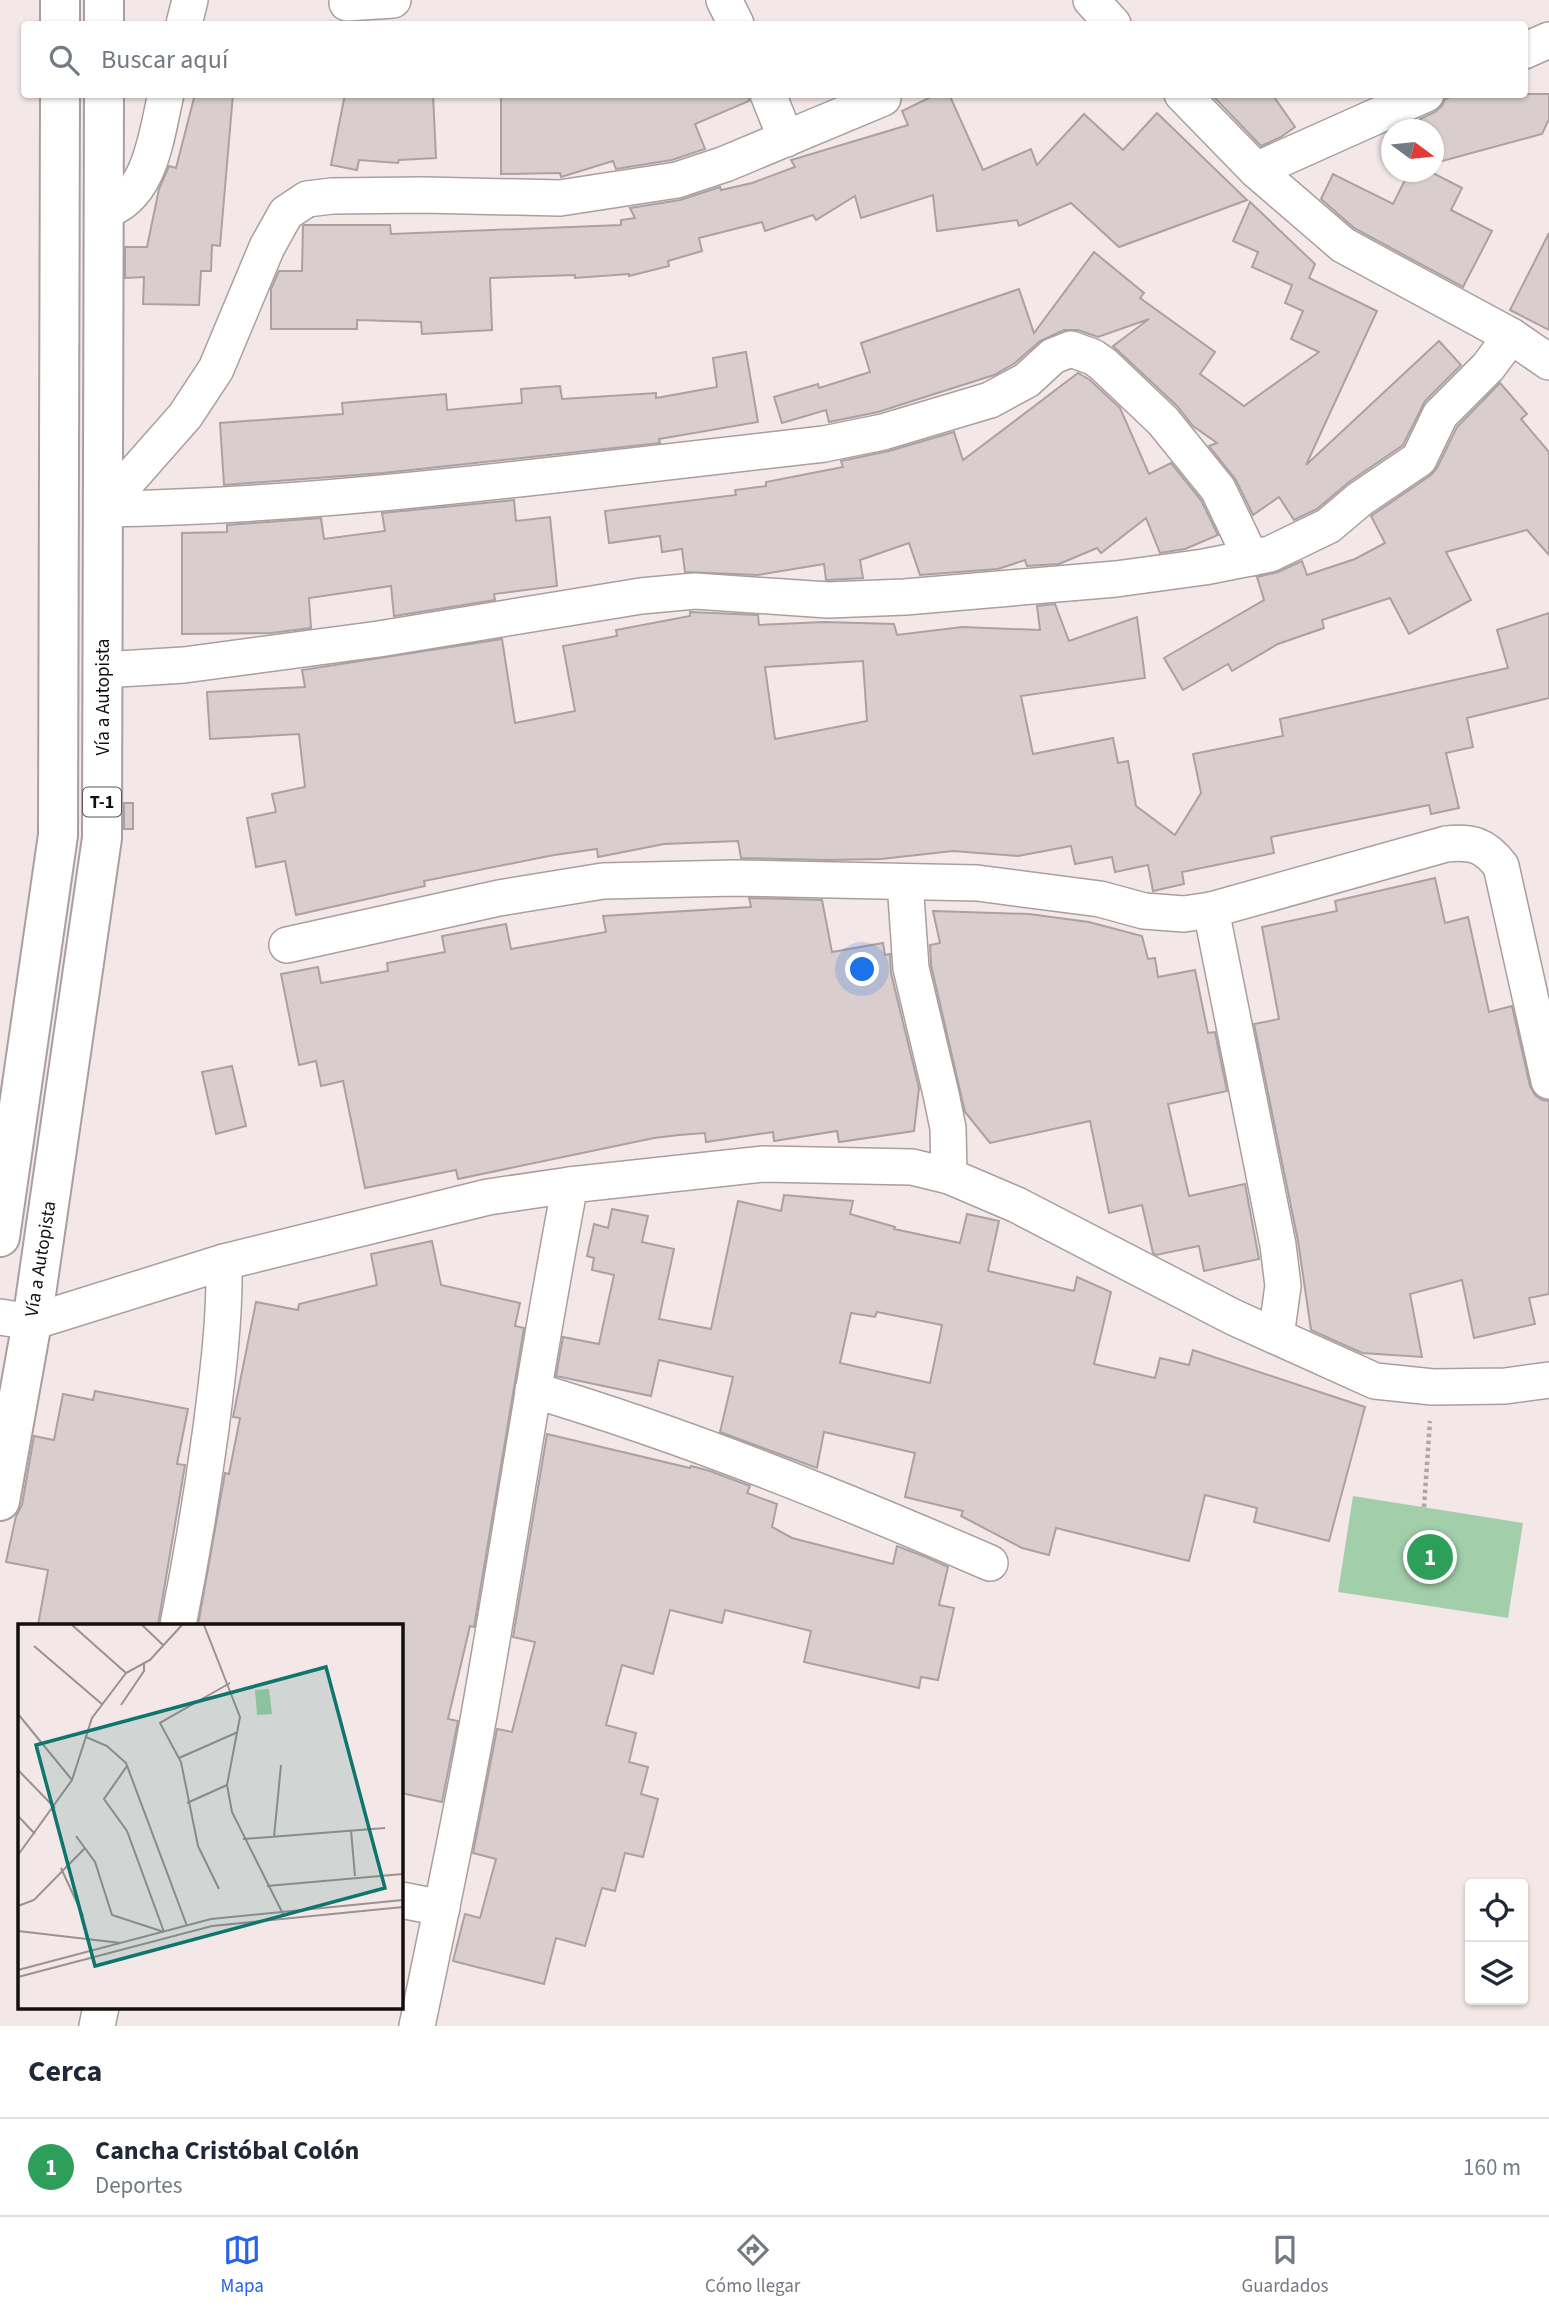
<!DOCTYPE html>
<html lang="es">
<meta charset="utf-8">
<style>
:root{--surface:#fff;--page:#f2f2f3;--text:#1f2937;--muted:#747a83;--line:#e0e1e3;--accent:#2563eb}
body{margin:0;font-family:"Source Sans 3",sans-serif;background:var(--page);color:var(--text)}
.controls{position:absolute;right:21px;bottom:21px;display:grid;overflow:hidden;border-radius:7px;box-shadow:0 2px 5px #0004}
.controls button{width:63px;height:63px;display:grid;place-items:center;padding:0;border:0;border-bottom:2px solid var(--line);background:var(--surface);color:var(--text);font:35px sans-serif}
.compass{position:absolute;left:1381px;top:119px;width:63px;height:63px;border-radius:50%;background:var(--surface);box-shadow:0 2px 5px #0004;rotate:105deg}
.you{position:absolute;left:863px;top:970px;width:24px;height:24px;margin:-18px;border:5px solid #fff;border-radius:50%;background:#1a73e8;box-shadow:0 0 0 10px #1a73e833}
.badge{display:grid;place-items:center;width:46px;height:46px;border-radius:50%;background:var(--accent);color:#fff;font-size:23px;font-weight:700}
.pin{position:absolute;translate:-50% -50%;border:4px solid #fff;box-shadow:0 2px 7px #0006}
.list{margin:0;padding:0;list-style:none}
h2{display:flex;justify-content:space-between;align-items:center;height:91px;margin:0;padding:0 28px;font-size:30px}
h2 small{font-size:23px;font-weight:400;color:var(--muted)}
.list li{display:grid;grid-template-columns:46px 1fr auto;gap:21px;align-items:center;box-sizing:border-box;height:98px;padding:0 28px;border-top:2px solid var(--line)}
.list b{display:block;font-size:26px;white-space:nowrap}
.list p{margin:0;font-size:23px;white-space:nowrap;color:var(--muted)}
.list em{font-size:23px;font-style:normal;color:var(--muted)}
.icon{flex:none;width:38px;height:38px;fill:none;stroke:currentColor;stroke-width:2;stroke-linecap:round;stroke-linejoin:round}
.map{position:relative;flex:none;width:1549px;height:2026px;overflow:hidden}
.search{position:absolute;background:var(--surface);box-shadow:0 2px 5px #0004;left:21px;right:21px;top:21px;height:77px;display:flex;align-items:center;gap:18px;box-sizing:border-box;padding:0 24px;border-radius:7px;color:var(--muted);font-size:26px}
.sheet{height:189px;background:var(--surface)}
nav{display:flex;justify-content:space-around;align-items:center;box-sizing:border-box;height:98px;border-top:2px solid var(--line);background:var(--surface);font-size:19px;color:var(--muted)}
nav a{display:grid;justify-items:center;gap:4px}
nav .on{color:var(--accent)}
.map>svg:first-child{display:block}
.pitch{fill:#a2cfaa}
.building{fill:#d9cdce;stroke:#aca0a1;stroke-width:2;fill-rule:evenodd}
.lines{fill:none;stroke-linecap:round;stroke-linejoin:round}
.minor-casing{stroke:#aa9ea0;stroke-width:38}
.highway-casing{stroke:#aa9ea0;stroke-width:42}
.path{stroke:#b0a6a7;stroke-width:4.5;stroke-dasharray:3.5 3.5;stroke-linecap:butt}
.minor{stroke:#fff;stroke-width:35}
.highway{stroke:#fff;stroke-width:38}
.labels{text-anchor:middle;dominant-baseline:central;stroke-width:6;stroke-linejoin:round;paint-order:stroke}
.shield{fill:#fff;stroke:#5a5757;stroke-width:2}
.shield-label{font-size:18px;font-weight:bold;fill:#130f0f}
.street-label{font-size:19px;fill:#130f0f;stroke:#fff}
.inset-road{fill:none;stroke:#9a9191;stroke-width:2}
.view{fill:#0f766e;fill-opacity:0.15;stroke:#0f766e;stroke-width:3.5}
.inset-edge{fill:none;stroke:#130f0f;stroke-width:3.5}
</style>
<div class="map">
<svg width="1549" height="2026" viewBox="0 0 1549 2026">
<rect width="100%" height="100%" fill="#f4e7e8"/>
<path class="pitch" d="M 1353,1496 L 1523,1523 L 1508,1618 L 1338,1592 Z"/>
<g class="building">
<path d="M 195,94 L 233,94 L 220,246 L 212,245 L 211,271 L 201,271 L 199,305 L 143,304 L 144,277 L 125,278 L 125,247 L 147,247 L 159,189 L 169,166 L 176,168 Z"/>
<path d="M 345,94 L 433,94 L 436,158 L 399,160 L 398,163 L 359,160 L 357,170 L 331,165 Z"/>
<path d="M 501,94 L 748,94 L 749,101 L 695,124 L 705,149 L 672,160 L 616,169 L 613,161 L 561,177 L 560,173 L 501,174 Z"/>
<path d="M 937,94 L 949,94 L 983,170 L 1031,149 L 1037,165 L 1084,114 L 1123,150 L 1157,113 L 1247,200 L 1119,247 L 1071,203 L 1019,226 L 1017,220 L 937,231 L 933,195 L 861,218 L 855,196 L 816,220 L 813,215 L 765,231 L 762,222 L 699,238 L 702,251 L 668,261 L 669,266 L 629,276 L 629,274 L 575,278 L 575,275 L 490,278 L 492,330 L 422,334 L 421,322 L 357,320 L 357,329 L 271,329 L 271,289 L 279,271 L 302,271 L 303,226 L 304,225 L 390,225 L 391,234 L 621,225 L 621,220 L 635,218 L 630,208 L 680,200 L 720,187 L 721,190 L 752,183 L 795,167 L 791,160 L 908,125 L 902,111 Z"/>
<path d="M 1211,94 L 1272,94 L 1295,127 L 1281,137 L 1261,146 Z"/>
<path d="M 1458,94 L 1549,94 L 1549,119 L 1542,134 L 1435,163 L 1433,130 L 1424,130 L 1420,119 L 1435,112 L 1442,106 L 1445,99 Z"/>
<path d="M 1409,172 L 1431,172 L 1462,188 L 1451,210 L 1492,231 L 1463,287 L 1354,228 L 1321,199 L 1333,174 L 1393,204 Z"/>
<path d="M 1250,202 L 1315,264 L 1309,278 L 1377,311 L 1306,465 L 1439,341 L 1461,365 L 1425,401 L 1403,445 L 1349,482 L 1317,509 L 1294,520 L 1279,497 L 1253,515 L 1236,480 L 1209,446 L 1217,443 L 1193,426 L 1177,406 L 1113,346 L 1149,319 L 1098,337 L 1078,330 L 1064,330 L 1040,341 L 1015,363 L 994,375 L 878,412 L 829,422 L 826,410 L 782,423 L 774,397 L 818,384 L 819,388 L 870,372 L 861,343 L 1019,289 L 1034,333 L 1094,252 L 1144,293 L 1140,298 L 1215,352 L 1200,374 L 1244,406 L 1319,352 L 1291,339 L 1303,311 L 1285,303 L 1292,285 L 1252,267 L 1258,252 L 1233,241 Z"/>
<path d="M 1549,233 L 1549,330 L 1510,310 Z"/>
<path d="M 746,352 L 758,422 L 659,439 L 660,443 L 383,473 L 224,485 L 220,423 L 343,414 L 342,403 L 446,394 L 447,410 L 522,403 L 521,389 L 560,386 L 562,399 L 656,393 L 656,398 L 717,387 L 713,358 Z"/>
<path d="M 1078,373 L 1090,380 L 1120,408 L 1149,474 L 1171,463 L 1201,500 L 1218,535 L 1185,549 L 1160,553 L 1146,518 L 1101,553 L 1097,548 L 1059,564 L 1027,566 L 1025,560 L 998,569 L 920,575 L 909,543 L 860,560 L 863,578 L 828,580 L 826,580 L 824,564 L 758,575 L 685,572 L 682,549 L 662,552 L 660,536 L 609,543 L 605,511 L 736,495 L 735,490 L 766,486 L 766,482 L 843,467 L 841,461 L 889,451 L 954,432 L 963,460 Z"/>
<path d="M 1500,383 L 1527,414 L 1521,419 L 1549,452 L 1549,555 L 1527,530 L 1446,552 L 1471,600 L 1409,634 L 1390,598 L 1322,620 L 1324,628 L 1278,644 L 1232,671 L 1228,664 L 1183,690 L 1164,658 L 1264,600 L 1257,577 L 1278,572 L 1302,561 L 1307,575 L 1355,559 L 1385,543 L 1371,516 L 1431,475 L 1437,468 L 1457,427 Z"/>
<path d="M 514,500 L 516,521 L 550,517 L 557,586 L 494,594 L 495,600 L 394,616 L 391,586 L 309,598 L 311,628 L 271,633 L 182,634 L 182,533 L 227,532 L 227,525 L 321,518 L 324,539 L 385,531 L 382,513 Z"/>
<path d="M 1055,604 L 1069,641 L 1137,617 L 1145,678 L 1021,696 L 1033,754 L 1113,738 L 1118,763 L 1128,761 L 1136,806 L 1175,835 L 1201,793 L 1193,754 L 1283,736 L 1280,719 L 1508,668 L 1497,630 L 1549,613 L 1549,698 L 1467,718 L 1473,747 L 1446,753 L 1459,808 L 1431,814 L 1429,805 L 1271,837 L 1274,853 L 1182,872 L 1184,884 L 1153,891 L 1148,865 L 1115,872 L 1112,857 L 1075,864 L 1071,846 L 1018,856 L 953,851 L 881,859 L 828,860 L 741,858 L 738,841 L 664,844 L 598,857 L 597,849 L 554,855 L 424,881 L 425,886 L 296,915 L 285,861 L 256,867 L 247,818 L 276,812 L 272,794 L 305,787 L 299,734 L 210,739 L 207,692 L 305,687 L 302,670 L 502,639 L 515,723 L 575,711 L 563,646 L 617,636 L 616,630 L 690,616 L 690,612 L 758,615 L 759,625 L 824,622 L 894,624 L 897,635 L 962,627 L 1040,630 L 1037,606 ZM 863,661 L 867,721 L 775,739 L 765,667 Z"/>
<rect x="124" y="803" width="9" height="26"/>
<path d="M 1435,878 L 1445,923 L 1468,917 L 1489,1012 L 1512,1006 L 1530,1086 L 1535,1095 L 1542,1100 L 1549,1101 L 1549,1294 L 1529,1298 L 1535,1324 L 1474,1338 L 1462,1280 L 1410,1294 L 1422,1357 L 1362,1353 L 1311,1330 L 1298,1241 L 1254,1024 L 1279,1019 L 1262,927 L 1337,911 L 1335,901 Z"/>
<path d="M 749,898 L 822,900 L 832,952 L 883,943 L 885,955 L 890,954 L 891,973 L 919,1088 L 914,1131 L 839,1142 L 837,1131 L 774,1141 L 773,1132 L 706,1142 L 705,1133 L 679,1135 L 654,1138 L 458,1179 L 456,1170 L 365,1188 L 343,1081 L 321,1086 L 316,1061 L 299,1065 L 281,974 L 318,967 L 321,983 L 388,971 L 387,963 L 445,952 L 442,936 L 506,924 L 511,949 L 606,932 L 603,916 L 751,907 Z"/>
<path d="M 933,911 L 1029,914 L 1089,922 L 1142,936 L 1148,959 L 1155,958 L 1158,977 L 1195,970 L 1208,1033 L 1215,1032 L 1227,1091 L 1168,1104 L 1175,1135 L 1189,1196 L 1245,1184 L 1259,1259 L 1204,1271 L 1199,1246 L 1156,1255 L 1153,1253 L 1142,1205 L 1109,1213 L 1090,1121 L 990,1143 L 965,1112 L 931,965 L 930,945 L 940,943 Z"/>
<path d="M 232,1066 L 246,1126 L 216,1134 L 202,1072 Z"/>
<path d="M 784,1195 L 853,1201 L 850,1214 L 895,1227 L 894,1229 L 960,1243 L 967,1214 L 999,1221 L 988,1271 L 1074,1291 L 1077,1277 L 1111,1292 L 1094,1364 L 1155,1378 L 1160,1358 L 1189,1365 L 1193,1350 L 1365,1407 L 1329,1541 L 1254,1522 L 1257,1508 L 1205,1495 L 1189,1561 L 1056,1528 L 1049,1555 L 1022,1548 L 961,1516 L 963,1511 L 905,1497 L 915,1453 L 824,1432 L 817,1468 L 720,1432 L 733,1377 L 659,1360 L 651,1396 L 556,1376 L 563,1337 L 599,1344 L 614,1275 L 592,1270 L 594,1258 L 587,1256 L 594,1224 L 608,1228 L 612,1209 L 648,1216 L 642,1242 L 674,1249 L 659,1319 L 711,1329 L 738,1201 L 781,1211 ZM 877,1312 L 942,1325 L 930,1383 L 840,1363 L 851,1313 L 875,1317 Z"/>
<path d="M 432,1241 L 441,1285 L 520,1303 L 515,1326 L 524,1328 L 474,1627 L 470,1626 L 448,1719 L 458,1721 L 442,1802 L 401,1793 L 401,1625 L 198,1625 L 225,1473 L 229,1474 L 240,1418 L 233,1417 L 256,1302 L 298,1310 L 299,1304 L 377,1285 L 371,1254 Z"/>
<path d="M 95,1391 L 188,1409 L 177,1464 L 185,1465 L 158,1625 L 38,1625 L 48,1570 L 6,1562 L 16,1516 L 22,1505 L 34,1436 L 54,1440 L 63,1394 L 93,1400 Z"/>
<path d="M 547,1434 L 690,1468 L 691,1466 L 710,1471 L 750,1486 L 747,1493 L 777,1504 L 772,1527 L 792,1538 L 893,1564 L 897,1546 L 926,1557 L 948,1567 L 939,1605 L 954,1608 L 938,1680 L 921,1677 L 919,1688 L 804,1662 L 811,1631 L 725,1610 L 722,1623 L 670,1610 L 653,1674 L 622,1665 L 606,1725 L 636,1733 L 629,1762 L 648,1767 L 641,1794 L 658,1799 L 643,1857 L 625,1853 L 615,1891 L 602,1888 L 585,1946 L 556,1938 L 544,1984 L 453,1961 L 465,1914 L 480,1918 L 496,1859 L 473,1853 L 497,1729 L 512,1732 L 535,1642 L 513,1637 Z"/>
</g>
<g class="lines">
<defs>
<g id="minor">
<path d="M 724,0 L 736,24"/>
<path d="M 1091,0 L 1113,24"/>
<path d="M 347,3 L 393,0"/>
<path d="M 184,24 L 190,0"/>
<path d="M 1524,51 L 1549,40"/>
<path d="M 768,94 L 786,139"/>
<path d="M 1182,94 L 1256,170 L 1343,245 L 1511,336 L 1549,362"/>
<path d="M 1256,170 L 1426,94"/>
<path d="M 104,211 C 151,197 156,136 166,94"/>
<path d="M 103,509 C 254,507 404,492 554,475 C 644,465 734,455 824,444 L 883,432 L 990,400 L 1027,380 L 1053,356 L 1071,349 L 1093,357 L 1103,364 L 1163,421 L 1218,489 L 1251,558"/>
<path d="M 103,509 L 185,416 L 216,369 L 267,247 L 286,213 L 307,199 L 332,196 L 423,195 L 560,198 L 677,180 L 725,164 L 883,98"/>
<path d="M 103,670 L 184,665 L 379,639 L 641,596 L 695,591 L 828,600 L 905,597 L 1116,579 L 1204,567 L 1270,554 L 1328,526 L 1360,499 L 1419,459 L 1440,415 L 1488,367 L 1511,336"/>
<path d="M 905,882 L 911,968 L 941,1094 L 948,1128 L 949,1176"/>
<path d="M 1211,910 L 1278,1245 L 1283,1286 L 1276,1336"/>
<path d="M 287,945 L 499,898 L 603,881 L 735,878 L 977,883 L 1100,899 L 1144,911 L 1184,914 L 1211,910 L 1446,844 C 1472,841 1485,845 1501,866 L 1549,1081"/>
<path d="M 0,1317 L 32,1322 L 224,1262 L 488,1197 L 570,1185 L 764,1164 L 912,1167 L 949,1176 L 1017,1205 L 1233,1317 L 1375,1381 L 1433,1387 L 1505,1386 L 1549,1380"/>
<path d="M 533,1390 C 690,1437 840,1498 990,1563"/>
<path d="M 178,1625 C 191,1560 202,1495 211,1428 C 218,1373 225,1318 224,1262"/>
<path d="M 401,1900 L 442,1908"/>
<path d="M 97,2026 L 101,2007"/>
<path d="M 417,2026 C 440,1917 463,1808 482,1698 C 512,1527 537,1356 570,1185"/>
</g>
<g id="highway">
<path d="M 60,24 L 60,0"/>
<path d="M 104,24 L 104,0"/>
<path d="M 0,1237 L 58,835 L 60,94"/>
<path d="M 0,1501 L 32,1322 L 102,838 L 104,94"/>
</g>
</defs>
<use href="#minor" class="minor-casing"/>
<use href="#highway" class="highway-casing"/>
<path class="path" d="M 1424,1507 L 1430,1421"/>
<use href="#minor" class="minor"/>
<use href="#highway" class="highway"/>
</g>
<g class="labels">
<rect class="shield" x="83" y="787.5" width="38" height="29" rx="5"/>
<g class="shield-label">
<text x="102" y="802">T-1</text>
</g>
<g class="street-label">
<text transform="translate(103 697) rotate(-90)">Vía a Autopista</text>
<text transform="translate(41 1259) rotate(-81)">Vía a Autopista</text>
</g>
</g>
<g transform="translate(18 1624)">
<rect width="385" height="385" fill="#f4e7e8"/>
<path d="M 251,65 L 254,90 L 239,91 L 237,66 Z" fill="#a2cfaa"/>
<path class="inset-road" d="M 54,1 L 108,49M 124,1 L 145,21M 186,1 L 222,93 L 209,161 L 214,188 L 265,290M 16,22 L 85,81M 103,81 L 126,47 L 126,38M 0,90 L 54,156M 68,113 L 89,122 L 108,139 L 169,302M 161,134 L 220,108M 109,142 L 86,175 L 109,207 L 146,308M 0,146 L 37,184M 169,179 L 209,161M 0,192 L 17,210M 333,206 L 337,252M 58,212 L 77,238 L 94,291 L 146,308M 256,213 L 263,141M 225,215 L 367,204M 0,231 L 54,156 L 74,94 L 108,49 L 132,36 L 164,1M 43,244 L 65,292M 249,262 L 385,250M 201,265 L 180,222 L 163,138 L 142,99 L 212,59M 0,282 L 16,276 L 67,224M 0,307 L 103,319M 0,346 L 193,295 L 385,276M 0,353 L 194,302 L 385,283"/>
<path class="view" d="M 308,43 L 367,264 L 77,342 L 18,121 Z"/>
<rect width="385" height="385" class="inset-edge"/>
</g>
</svg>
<div class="controls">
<button><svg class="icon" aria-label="locate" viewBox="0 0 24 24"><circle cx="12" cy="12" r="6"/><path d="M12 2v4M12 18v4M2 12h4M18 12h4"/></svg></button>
<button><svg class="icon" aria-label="layers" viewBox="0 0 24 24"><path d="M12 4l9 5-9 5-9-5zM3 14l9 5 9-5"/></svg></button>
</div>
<svg class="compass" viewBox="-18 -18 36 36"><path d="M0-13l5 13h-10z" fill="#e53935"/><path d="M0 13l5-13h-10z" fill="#747a83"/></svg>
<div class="you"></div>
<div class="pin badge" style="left:1430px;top:1557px;background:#2e9e5b">1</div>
<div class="search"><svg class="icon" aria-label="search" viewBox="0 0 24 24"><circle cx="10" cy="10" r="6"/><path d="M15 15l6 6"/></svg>Buscar aquí</div>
</div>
<section class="sheet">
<h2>Cerca<small></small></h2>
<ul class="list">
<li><span class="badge" style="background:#2e9e5b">1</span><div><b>Cancha Cristóbal Colón</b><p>Deportes</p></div><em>160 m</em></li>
</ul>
</section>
<nav>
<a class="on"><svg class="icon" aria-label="map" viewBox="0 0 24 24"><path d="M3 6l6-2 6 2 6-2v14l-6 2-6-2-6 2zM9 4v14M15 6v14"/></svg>Mapa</a>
<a><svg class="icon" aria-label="directions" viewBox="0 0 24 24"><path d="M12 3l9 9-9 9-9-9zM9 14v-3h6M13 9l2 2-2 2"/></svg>Cómo llegar</a>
<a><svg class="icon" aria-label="saved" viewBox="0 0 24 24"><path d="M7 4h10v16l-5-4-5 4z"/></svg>Guardados</a>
</nav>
